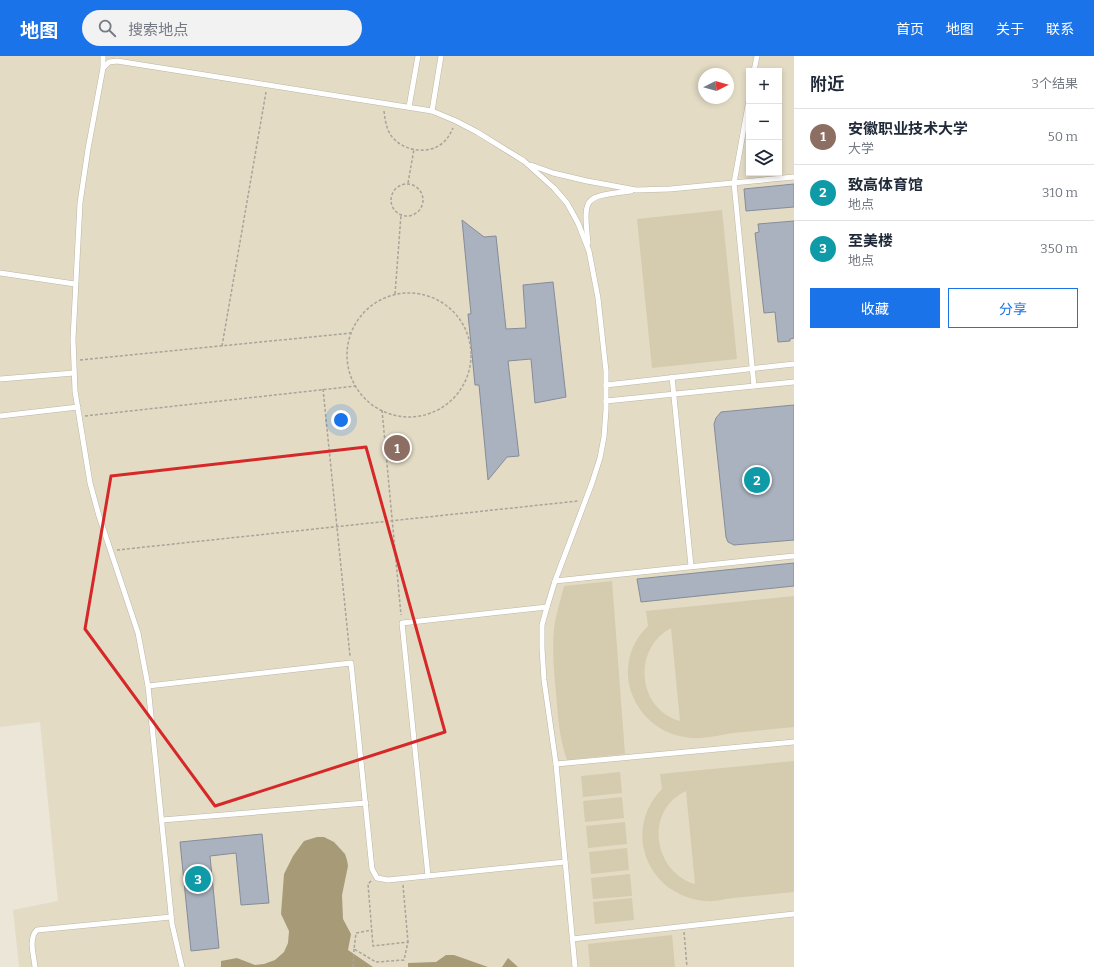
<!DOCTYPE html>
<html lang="zh">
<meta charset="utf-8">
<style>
:root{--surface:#fff;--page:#f2f2f3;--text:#1f2937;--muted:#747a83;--line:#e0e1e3;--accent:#1a73e8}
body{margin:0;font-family:Bitter,"Noto Sans SC",serif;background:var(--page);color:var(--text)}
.controls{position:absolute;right:12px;top:12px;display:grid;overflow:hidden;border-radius:0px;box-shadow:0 2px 6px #0003}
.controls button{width:36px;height:36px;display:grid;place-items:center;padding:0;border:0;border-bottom:1px solid var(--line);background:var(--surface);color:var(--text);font:20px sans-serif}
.compass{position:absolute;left:698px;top:12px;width:36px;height:36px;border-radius:50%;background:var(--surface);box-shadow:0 2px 6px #0003;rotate:84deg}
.you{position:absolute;left:341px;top:364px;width:14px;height:14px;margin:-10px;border:3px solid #fff;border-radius:50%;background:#1a73e8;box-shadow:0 0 0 6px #1a73e833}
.badge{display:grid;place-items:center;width:26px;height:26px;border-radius:50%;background:var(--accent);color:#fff;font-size:13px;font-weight:700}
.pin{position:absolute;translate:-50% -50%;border:2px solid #fff;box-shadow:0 1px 4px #0006}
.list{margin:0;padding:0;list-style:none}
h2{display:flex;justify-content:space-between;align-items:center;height:52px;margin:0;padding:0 16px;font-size:17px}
h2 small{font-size:13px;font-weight:400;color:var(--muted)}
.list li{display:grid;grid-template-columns:26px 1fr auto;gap:12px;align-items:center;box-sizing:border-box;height:56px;padding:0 16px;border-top:1px solid var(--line)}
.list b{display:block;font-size:15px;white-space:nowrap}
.list p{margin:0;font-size:13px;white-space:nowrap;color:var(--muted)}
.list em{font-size:13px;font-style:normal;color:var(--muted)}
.actions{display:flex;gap:8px;padding:12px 16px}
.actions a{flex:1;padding:9px 0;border:1px solid var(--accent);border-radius:0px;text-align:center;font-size:14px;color:var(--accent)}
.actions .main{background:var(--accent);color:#fff}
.icon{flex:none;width:22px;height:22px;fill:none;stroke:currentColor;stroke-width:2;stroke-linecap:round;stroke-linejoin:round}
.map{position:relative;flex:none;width:794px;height:911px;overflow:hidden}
header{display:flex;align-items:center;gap:24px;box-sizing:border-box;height:56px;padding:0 20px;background:var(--accent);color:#fff}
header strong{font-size:19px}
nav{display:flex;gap:22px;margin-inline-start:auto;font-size:14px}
.search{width:280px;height:36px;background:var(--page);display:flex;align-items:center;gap:10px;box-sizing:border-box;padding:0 14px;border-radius:22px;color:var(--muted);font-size:15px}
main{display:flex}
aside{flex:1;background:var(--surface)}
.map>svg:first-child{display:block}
.built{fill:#e3dbc4;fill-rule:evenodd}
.green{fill:#d5cbaf;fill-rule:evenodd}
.water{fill:#a79a76}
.building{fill:#aab2bf;stroke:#858c99}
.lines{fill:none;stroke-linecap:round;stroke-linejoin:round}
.lane-casing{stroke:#bbb6a7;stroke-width:6}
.path{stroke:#a8a499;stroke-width:1.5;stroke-dasharray:3 2;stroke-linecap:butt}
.lane{stroke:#fff;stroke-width:5}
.marked{fill:none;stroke:#d62828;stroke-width:3;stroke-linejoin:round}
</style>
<header>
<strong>地图</strong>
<div class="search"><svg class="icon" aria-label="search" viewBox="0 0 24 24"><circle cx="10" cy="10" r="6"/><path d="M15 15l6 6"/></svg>搜索地点</div>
<nav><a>首页</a><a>地图</a><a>关于</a><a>联系</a></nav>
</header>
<main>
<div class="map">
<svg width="794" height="911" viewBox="0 0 794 911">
<rect width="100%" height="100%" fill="#ebe6d7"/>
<path class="built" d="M 0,0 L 794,0 L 794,911 L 19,911 L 13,854 L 58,845 L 40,666 L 0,671 ZM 749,15 L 779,15 L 779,117 L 749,117 ZM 704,18 L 728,18 L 728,42 L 704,42 Z"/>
<g class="green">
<path d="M 722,154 L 737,303 L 652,312 L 637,163 Z"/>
<path d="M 612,525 L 625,698 L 567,704 C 559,682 558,660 556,637 C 554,615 552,594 554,572 C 556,558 561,543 564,530 Z"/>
<path d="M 794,540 L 794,671 C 774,673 754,675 733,677 C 720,679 705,683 691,682 C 660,679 636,659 629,628 C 625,607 632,585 648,570 L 646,555 ZM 671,572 L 680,665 C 637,653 632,593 671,572 Z"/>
<path d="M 794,705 L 794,836 C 774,838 754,840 733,842 C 724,843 715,846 706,845 C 674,843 648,820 643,789 C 640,768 647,748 662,733 L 660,718 ZM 686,735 L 695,828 C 653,816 644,754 686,735 Z"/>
<path d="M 620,716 L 622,737 L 583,741 L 581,720 Z"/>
<path d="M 622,741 L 624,762 L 585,766 L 583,745 Z"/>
<path d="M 625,766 L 627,788 L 588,792 L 586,770 Z"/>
<path d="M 627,792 L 629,814 L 591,818 L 589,796 Z"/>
<path d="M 630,818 L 632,840 L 593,843 L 591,822 Z"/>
<path d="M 632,842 L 634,864 L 595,868 L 593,846 Z"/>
<path d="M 672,879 L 675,911 L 590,911 L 588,888 Z"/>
</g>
<g class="water">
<path d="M 317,781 L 324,781 L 334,786 L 345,798 L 347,804 L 348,810 L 342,839 L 343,863 L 351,878 L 348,894 L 373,911 L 221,911 L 221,905 L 237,902 L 255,909 L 264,908 L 275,904 L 284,896 L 288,887 L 289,875 L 281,858 L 284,818 L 293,800 L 304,785 Z"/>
<path d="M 446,899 L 454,899 L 488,911 L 408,911 L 408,907 L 436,906 Z"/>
<path d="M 508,902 L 518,911 L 502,911 Z"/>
</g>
<g class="building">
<path d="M 794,128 L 794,151 L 746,155 L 744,133 Z"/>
<path d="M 462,164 L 484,181 L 496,180 L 506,273 L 526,272 L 523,229 L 553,226 L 566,341 L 535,347 L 531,303 L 508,305 L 519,400 L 507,401 L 488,424 L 479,329 L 475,329 L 468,258 L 471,258 Z"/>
<path d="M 794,165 L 794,282 L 790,283 L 790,285 L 778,286 L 775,256 L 764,257 L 755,177 L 759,176 L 758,168 Z"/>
<path d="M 794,349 L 794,484 L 734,489 L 728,486 L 726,481 L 714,368 L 716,362 L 721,356 Z"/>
<path d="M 794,507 L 794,530 L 641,546 L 637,523 Z"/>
<path d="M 262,778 L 269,847 L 241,849 L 236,797 L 210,800 L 219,892 L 191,895 L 180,786 Z"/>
</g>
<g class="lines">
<defs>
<g id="lane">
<path d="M 103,12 L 103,0"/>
<path d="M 754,15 L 757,0"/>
<path d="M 749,44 L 734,127 L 754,330"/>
<path d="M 409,51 L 418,0"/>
<path d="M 432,55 L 441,0"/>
<path d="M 531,109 L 553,117 L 587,125 L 636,134 L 670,133 L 794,121"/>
<path d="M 588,187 C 583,139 584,141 631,135"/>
<path d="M 0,217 L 75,228"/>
<path d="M 672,321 L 691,510"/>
<path d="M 0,323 L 74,317"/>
<path d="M 606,329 L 794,308"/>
<path d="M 606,345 L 794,326"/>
<path d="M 0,360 L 78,351"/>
<path d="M 555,525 L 794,500"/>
<path d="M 148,630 L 351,607 L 372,813 L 377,822 L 388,824 L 565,806"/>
<path d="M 556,708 L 794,686"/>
<path d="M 162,764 L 366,747"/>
<path d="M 428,820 L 402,567 L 547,551"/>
<path d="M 572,883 L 794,858"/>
<path d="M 35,911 C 34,900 28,882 37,874 L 171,861"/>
<path d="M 182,911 L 172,868 L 148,630 L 138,577 L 99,460 L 90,427 L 75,335 L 73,283 L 80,147 L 88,93 L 103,12 L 109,6 L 117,5 L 432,55 L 456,65 L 477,76 L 524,105 L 554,132 L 567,147 L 578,167 L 589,195 L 598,242 L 606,315 L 606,354 L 604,381 L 600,402 L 592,427 L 555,525 L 547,551 L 542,569 L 542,592 L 544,624 L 556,708 L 575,911"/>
</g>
</defs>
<use href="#lane" class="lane-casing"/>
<g class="path">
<path d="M 384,55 C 385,63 386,71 390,78 C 400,94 425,99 440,89 C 446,85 450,79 453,72"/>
<path d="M 408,127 L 414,93"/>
<circle cx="407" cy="144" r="16"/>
<circle cx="409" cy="299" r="62"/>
<path d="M 395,238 L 401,159"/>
<path d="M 222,290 L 266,36"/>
<path d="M 80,304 L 351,277"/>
<path d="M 323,333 L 350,600"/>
<path d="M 382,354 L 401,559"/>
<path d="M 85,360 L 356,330"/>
<path d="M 117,494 L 578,445"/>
<path d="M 371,825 L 368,828 L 373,890 L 408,886 L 404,904 L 376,906 L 354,893 L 356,877 L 372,874"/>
<path d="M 403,829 L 408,886"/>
<path d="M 684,876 L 687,911"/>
<path d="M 353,911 L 354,893"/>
</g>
<use href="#lane" class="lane"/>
</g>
<path class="marked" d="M 366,391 L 445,676 L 215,750 L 85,573 L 111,420 Z"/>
</svg>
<div class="controls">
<button>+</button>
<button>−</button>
<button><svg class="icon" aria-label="layers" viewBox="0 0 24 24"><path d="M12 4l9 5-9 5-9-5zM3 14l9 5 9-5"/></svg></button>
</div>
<svg class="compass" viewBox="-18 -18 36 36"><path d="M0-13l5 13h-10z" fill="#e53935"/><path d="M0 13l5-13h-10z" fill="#747a83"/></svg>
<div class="you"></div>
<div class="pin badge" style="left:397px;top:392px;background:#8d6e63">1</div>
<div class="pin badge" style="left:757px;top:424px;background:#0f9aa8">2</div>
<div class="pin badge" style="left:198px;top:823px;background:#0f9aa8">3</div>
</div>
<aside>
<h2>附近<small>3个结果</small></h2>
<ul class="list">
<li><span class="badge" style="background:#8d6e63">1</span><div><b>安徽职业技术大学</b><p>大学</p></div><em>50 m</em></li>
<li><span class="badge" style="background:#0f9aa8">2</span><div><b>致高体育馆</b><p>地点</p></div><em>310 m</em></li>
<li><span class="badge" style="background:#0f9aa8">3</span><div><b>至美楼</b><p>地点</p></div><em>350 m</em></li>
</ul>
<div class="actions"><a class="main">收藏</a><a>分享</a></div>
</aside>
</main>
